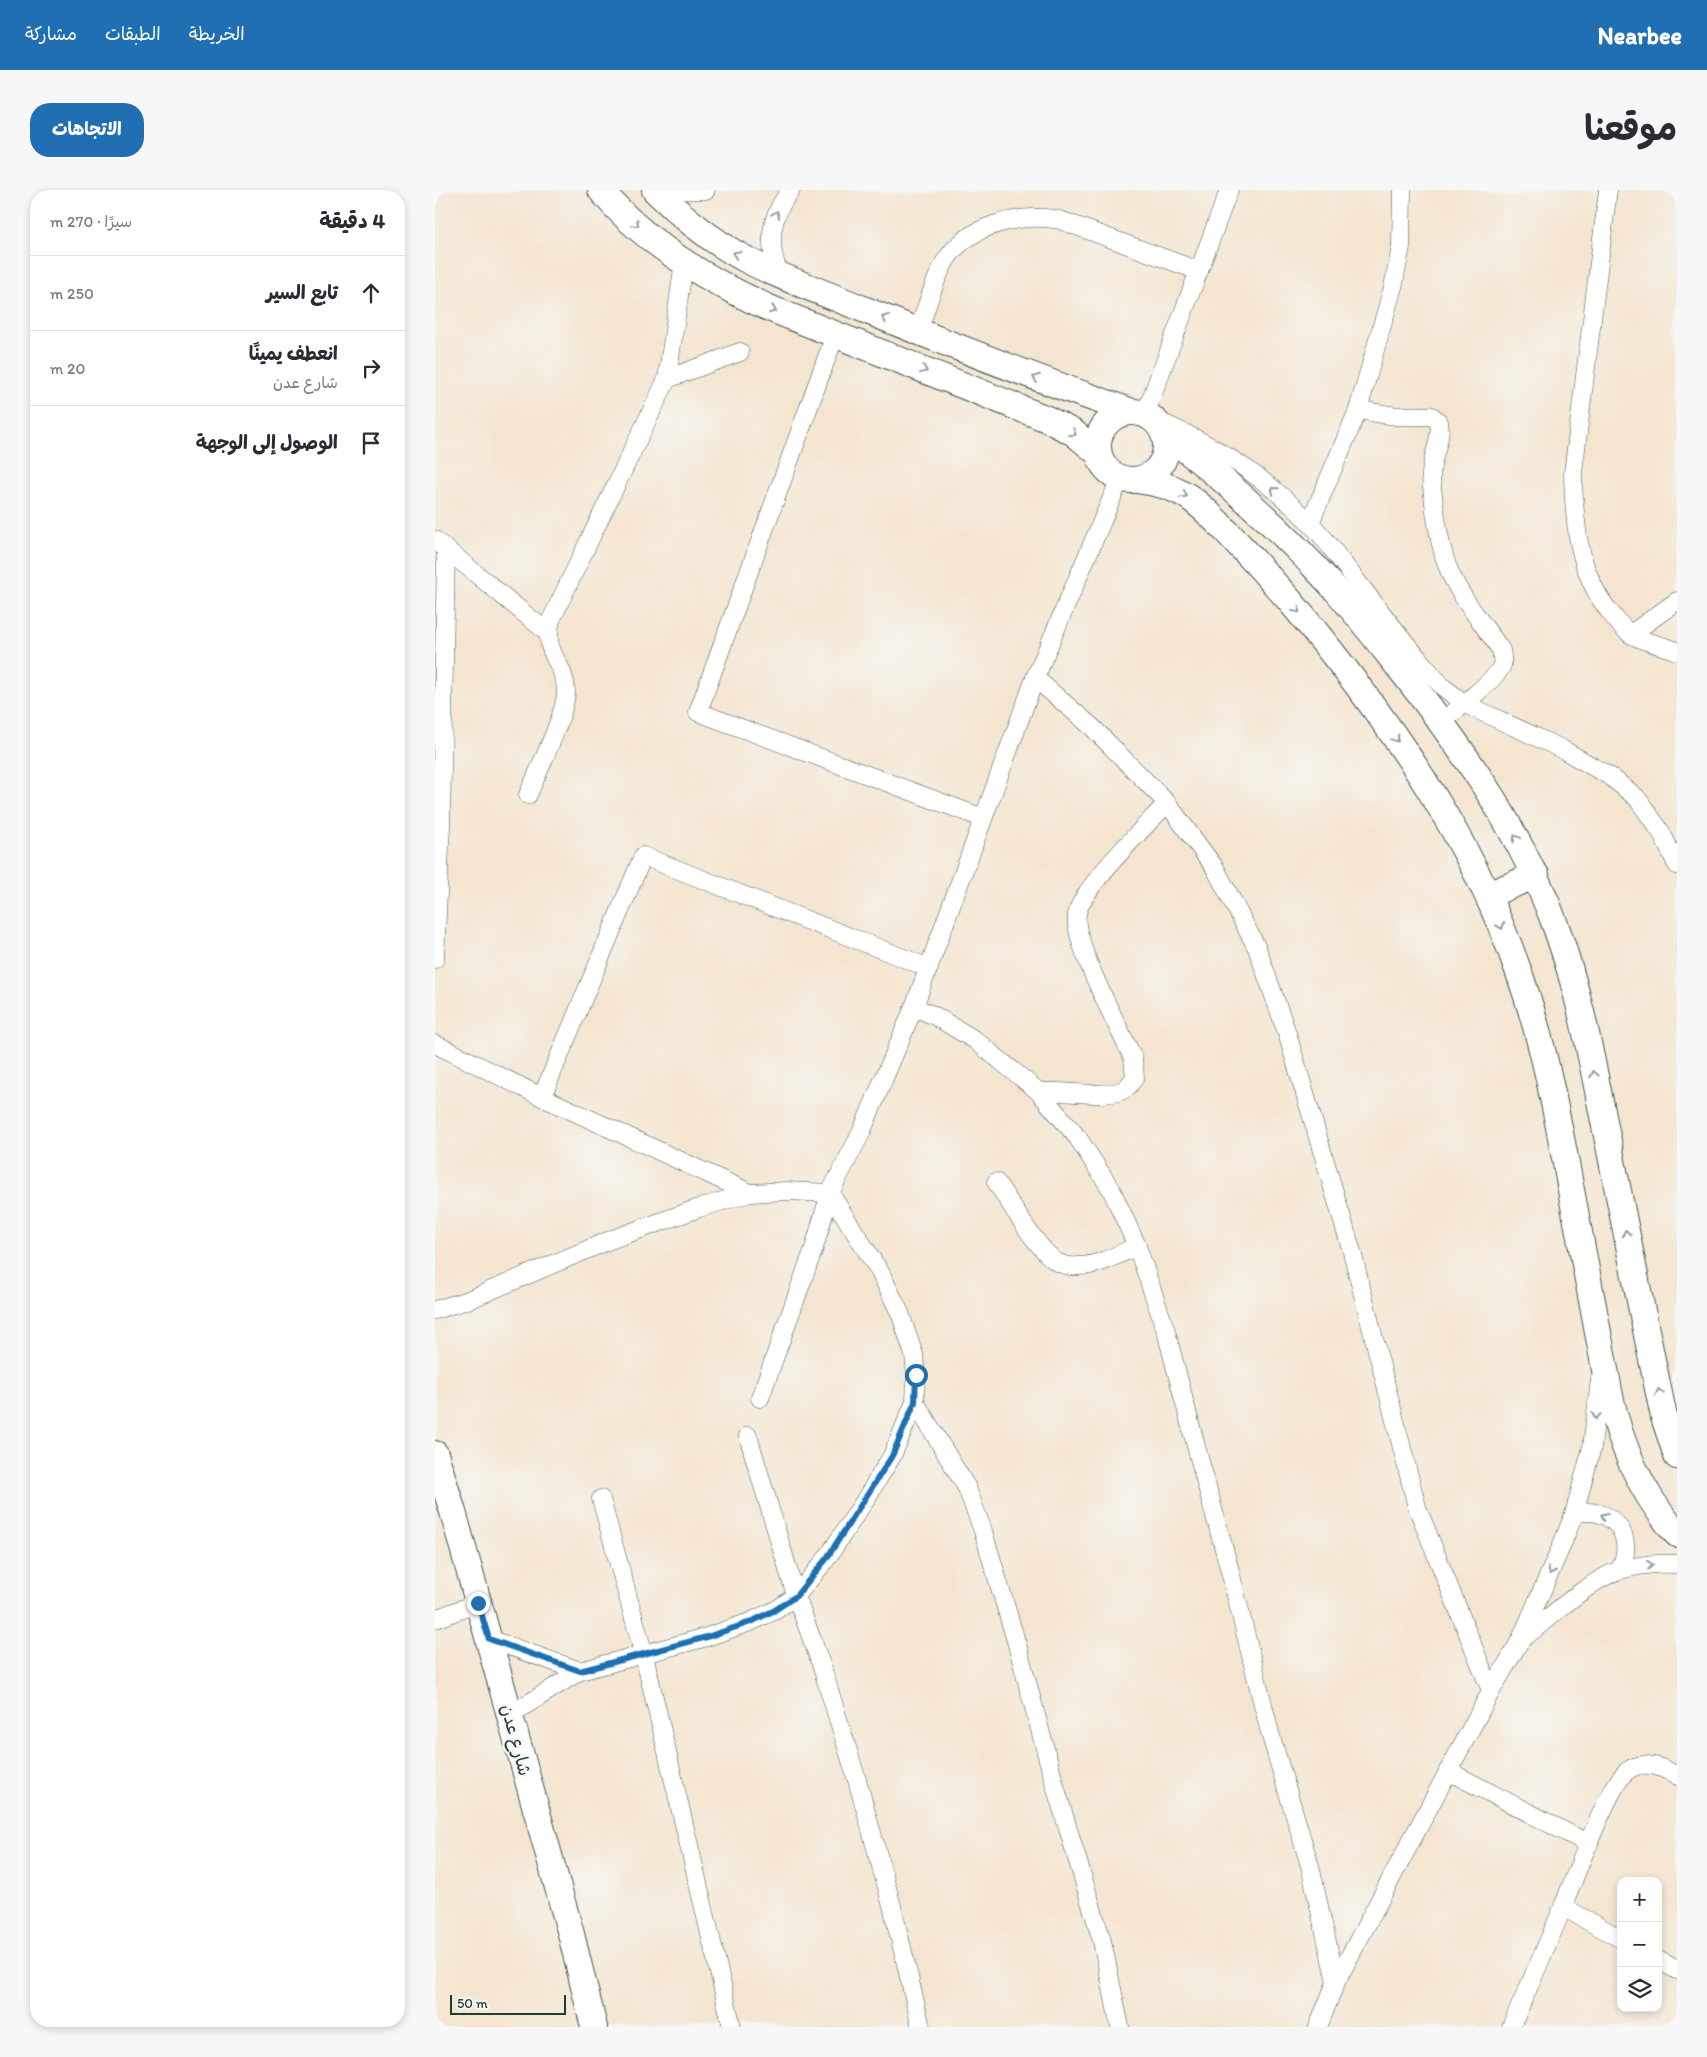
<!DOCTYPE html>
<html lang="ar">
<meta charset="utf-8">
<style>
:root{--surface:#fff;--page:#f7f7f7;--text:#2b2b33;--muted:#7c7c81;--line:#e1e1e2;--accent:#1f6fb2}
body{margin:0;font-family:Itim,"Playpen Sans Arabic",sans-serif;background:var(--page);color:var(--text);direction:rtl}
.controls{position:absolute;right:15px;bottom:15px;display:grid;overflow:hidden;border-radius:10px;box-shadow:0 2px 8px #0003}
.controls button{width:45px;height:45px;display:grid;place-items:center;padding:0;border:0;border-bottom:1px solid var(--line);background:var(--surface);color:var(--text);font:25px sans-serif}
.scale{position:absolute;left:15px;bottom:12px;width:116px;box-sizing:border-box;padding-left:5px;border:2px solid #1f3d34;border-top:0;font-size:14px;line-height:18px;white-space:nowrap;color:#1f3d34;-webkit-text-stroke:4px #f6f6f2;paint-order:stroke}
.stop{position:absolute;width:15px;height:15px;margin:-11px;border:4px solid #1f6fb2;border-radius:50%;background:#fff}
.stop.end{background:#1f6fb2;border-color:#fff;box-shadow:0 1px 5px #0008}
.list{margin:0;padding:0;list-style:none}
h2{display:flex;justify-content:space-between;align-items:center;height:65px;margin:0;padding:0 20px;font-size:21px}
h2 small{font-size:16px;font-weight:400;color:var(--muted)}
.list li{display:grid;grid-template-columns:32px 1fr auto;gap:15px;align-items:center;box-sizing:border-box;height:75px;padding:0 20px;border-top:1px solid var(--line)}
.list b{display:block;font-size:19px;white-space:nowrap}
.list p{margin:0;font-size:16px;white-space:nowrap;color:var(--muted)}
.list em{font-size:16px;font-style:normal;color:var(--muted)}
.icon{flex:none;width:28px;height:28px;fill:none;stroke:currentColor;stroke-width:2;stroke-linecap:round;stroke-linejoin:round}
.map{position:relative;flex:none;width:1242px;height:1837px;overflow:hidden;direction:ltr;border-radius:20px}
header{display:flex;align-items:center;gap:30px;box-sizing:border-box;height:70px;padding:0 25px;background:var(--accent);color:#fff}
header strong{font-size:24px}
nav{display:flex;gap:28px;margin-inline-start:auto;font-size:18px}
.intro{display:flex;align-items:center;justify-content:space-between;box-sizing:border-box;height:120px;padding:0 30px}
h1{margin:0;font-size:35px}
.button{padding:12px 22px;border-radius:20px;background:var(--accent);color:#fff;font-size:18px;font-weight:700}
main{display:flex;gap:30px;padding:0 30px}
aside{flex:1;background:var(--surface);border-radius:20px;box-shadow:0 2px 8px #0003}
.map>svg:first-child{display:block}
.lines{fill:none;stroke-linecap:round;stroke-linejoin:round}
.street-casing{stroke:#3f564b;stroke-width:19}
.secondary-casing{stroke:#3f564b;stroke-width:28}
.street{stroke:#fff;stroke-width:18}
.secondary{stroke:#fff;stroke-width:26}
.oneway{stroke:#8f9e9a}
.route{stroke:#1f6fb2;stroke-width:6}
.labels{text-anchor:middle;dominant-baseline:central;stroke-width:4.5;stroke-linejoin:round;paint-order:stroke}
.street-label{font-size:18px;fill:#1f3d34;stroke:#f6f6f2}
</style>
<header>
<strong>Nearbee</strong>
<nav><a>الخريطة</a><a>الطبقات</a><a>مشاركة</a></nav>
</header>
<div class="intro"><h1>موقعنا</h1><a class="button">الاتجاهات</a></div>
<main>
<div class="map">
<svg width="1242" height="1837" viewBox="0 0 1242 1837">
<rect width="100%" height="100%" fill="#f6f6f2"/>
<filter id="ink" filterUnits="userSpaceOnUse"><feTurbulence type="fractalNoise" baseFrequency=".02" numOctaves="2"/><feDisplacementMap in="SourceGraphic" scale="10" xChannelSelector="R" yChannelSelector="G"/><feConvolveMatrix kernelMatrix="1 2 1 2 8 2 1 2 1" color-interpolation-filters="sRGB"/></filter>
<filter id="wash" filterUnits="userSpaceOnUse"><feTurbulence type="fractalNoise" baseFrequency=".0096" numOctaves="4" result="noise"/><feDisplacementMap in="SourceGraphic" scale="20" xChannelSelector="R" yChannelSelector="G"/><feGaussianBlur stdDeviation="1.12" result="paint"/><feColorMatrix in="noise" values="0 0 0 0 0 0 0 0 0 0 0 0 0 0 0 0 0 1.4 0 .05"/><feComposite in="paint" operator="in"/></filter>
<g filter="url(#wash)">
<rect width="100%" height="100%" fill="#f4e5d0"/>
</g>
<g filter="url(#ink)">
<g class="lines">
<defs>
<g id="street">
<path d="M 1173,0 L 1138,283 C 1139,332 1143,382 1174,421 C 1180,429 1188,438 1195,444 C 1206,451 1229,456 1242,461"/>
<path d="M 221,1 L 271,0"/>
<path d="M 345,85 C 331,54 335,26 356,0"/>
<path d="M 483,142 C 490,122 500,87 511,70 C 534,34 586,23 625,30 L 764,81"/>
<path d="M 400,145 L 263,522 L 548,628"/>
<path d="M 232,189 L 305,162"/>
<path d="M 923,220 L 961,226 L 997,226 L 1004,232 C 1008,250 995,267 996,288 C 999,315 1003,350 1012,375 C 1023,406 1048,433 1066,460 C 1067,465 1068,470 1067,475 C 1063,488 1018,523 1006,532"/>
<path d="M 710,225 L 794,0"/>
<path d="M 718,229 C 782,255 840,293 886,345 C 898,359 909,375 921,390 C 944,420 968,450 992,479 L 1008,497 L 1030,514 L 1127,559 L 1176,587 L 1202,608 L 1226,642 L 1242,675"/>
<path d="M 875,333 L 923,220 L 958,97 L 966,57 L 967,0"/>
<path d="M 0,350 L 113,443"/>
<path d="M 1196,444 L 1242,411"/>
<path d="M 600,488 L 657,537 L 732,613 L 780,678 L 822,758 L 852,843 L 917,1062 L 982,1317 L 1056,1501"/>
<path d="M 93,605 C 103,581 132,522 131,500 C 129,470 107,465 116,430 L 232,189 L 249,72"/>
<path d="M 0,769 L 6,635 L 11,361"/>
<path d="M 479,817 L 500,826 L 540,850 L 604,902 L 643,948 L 676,999 L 702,1056 L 731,1141 L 762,1260 L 795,1381 L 835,1543 L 875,1676 L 901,1792"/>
<path d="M 0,854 L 107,907 L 315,1003"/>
<path d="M 604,902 C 626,900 668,908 686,901 C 692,899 696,893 700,887 L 698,868 C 685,839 637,752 642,724 C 646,698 712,635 732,613"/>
<path d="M 107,907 L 208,666 L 494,778"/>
<path d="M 561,992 C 577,1015 597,1052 619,1070 C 626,1075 636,1077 644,1076 C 664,1076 684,1064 702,1056"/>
<path d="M 0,1120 L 33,1110 L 175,1050 L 264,1018 L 315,1003 L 351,1001 L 395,1003 L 445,1082 L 465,1123 L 479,1165 L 481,1185 L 480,1212 L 457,1266 L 427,1315 L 392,1368 L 361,1406 L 341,1420 L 315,1432 L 272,1447 L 145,1481 L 75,1525"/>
<path d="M 325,1208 L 379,1058 L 395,1003 L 426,943 L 479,817 L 600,488 L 685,289"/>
<path d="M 480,1212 L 532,1298 L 548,1341 L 581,1451 L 621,1599 L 667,1751 L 685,1837"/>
<path d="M 313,1246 L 361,1406 L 386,1474 L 423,1593 L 457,1716 L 486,1837"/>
<path d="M 166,1309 L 209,1465 L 297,1837"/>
<path d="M 1139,1324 C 1177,1314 1203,1346 1184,1381"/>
<path d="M 0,1429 L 43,1413"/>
<path d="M 54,1449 L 145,1481"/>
<path d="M 1087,1449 C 1113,1429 1156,1389 1185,1380 C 1203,1375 1223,1373 1242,1374"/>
<path d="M 1013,1581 L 1154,1654"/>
<path d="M 1128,1717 L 1186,1749"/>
<path d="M 1223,1770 L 1242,1780"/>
<path d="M 883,1837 L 901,1792 L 1056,1501 L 1085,1451 L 1126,1357 L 1139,1324 L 1157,1257 L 1165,1189"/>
<path d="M 1076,1837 C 1094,1796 1112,1756 1129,1714 C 1140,1687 1173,1596 1192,1581 C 1208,1569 1228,1577 1242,1586"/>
</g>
<g id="secondary">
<path d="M 166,0 C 209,53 272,90 334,118 L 612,229 L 639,243 L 663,263"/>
<path d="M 220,0 C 249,29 283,56 320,74 C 355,91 392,104 428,119 C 517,156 606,190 697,222"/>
<circle cx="697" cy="256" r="34"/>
<path d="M 729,243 C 792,290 849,342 902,401 C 927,430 950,460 974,490 C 1034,568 1089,647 1122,740 C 1146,807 1158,877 1172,946 C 1191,1040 1209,1133 1229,1227 L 1242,1266"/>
<path d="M 703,290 C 719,292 735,296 749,304 C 766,314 779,329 793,343 C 814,365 835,388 855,411 C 948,522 1035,643 1083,780 C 1107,846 1120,915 1133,984 C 1147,1058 1161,1132 1175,1206 C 1186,1258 1207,1304 1242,1344"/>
<path d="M 1053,705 L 1101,685"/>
<path d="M 0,1264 L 18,1322 L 136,1744 L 159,1837"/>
</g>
</defs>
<use href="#street" class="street-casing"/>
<use href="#secondary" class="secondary-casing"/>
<use href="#street" class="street"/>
<use href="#secondary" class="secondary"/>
</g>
<defs><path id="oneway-chevron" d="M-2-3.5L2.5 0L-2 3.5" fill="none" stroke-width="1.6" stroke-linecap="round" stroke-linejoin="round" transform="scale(1.25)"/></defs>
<g class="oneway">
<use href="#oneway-chevron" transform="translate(341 24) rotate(-69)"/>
<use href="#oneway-chevron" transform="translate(201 34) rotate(42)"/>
<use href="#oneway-chevron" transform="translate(301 64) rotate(-151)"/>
<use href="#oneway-chevron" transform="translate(338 120) rotate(22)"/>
<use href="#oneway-chevron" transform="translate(450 128) rotate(-157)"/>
<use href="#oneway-chevron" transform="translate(489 180) rotate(22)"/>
<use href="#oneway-chevron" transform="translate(601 188) rotate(-159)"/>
<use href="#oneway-chevron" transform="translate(638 243) rotate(33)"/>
<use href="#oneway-chevron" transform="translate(839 300) rotate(-140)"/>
<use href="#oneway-chevron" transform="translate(749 305) rotate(29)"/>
<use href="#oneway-chevron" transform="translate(862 420) rotate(50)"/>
<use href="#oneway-chevron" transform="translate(961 549) rotate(56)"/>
<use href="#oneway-chevron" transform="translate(1081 648) rotate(-121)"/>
<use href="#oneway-chevron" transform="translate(1066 736) rotate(67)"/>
<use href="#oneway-chevron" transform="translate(1159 884) rotate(-101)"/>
<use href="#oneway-chevron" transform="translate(1191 1043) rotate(-101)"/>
<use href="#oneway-chevron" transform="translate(1224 1202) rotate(-102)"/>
<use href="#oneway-chevron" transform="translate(1161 1226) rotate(98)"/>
<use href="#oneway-chevron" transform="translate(1169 1326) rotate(-155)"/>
<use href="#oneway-chevron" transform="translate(1215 1375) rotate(-7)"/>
<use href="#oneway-chevron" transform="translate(1116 1381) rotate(114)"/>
</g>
</g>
<g class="lines" filter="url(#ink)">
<path class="route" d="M 43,1413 L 54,1449 L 145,1481 L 272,1447 L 316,1432 L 340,1420 L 361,1406 L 392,1368 L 457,1266 L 480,1212 L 481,1185"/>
</g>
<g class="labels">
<g class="street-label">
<text transform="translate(81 1550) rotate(75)">شارع عدن</text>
</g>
</g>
</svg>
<div class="controls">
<button>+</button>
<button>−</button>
<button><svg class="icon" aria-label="layers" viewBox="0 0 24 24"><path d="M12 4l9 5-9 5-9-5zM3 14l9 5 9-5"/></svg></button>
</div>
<div class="scale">50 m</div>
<div class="stop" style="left:481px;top:1185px"></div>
<div class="stop end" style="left:43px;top:1413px"></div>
</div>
<aside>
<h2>4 دقيقة<small>سيرًا · 270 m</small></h2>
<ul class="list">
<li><svg class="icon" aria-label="ahead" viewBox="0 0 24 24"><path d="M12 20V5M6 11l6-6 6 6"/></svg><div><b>تابع السير</b></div><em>250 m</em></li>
<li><svg class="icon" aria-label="right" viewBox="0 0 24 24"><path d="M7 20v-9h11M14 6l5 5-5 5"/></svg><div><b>انعطف يمينًا</b><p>شارع عدن</p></div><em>20 m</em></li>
<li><svg class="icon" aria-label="arrive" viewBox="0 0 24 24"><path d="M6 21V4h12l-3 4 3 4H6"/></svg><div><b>الوصول إلى الوجهة</b></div></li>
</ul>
</aside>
</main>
